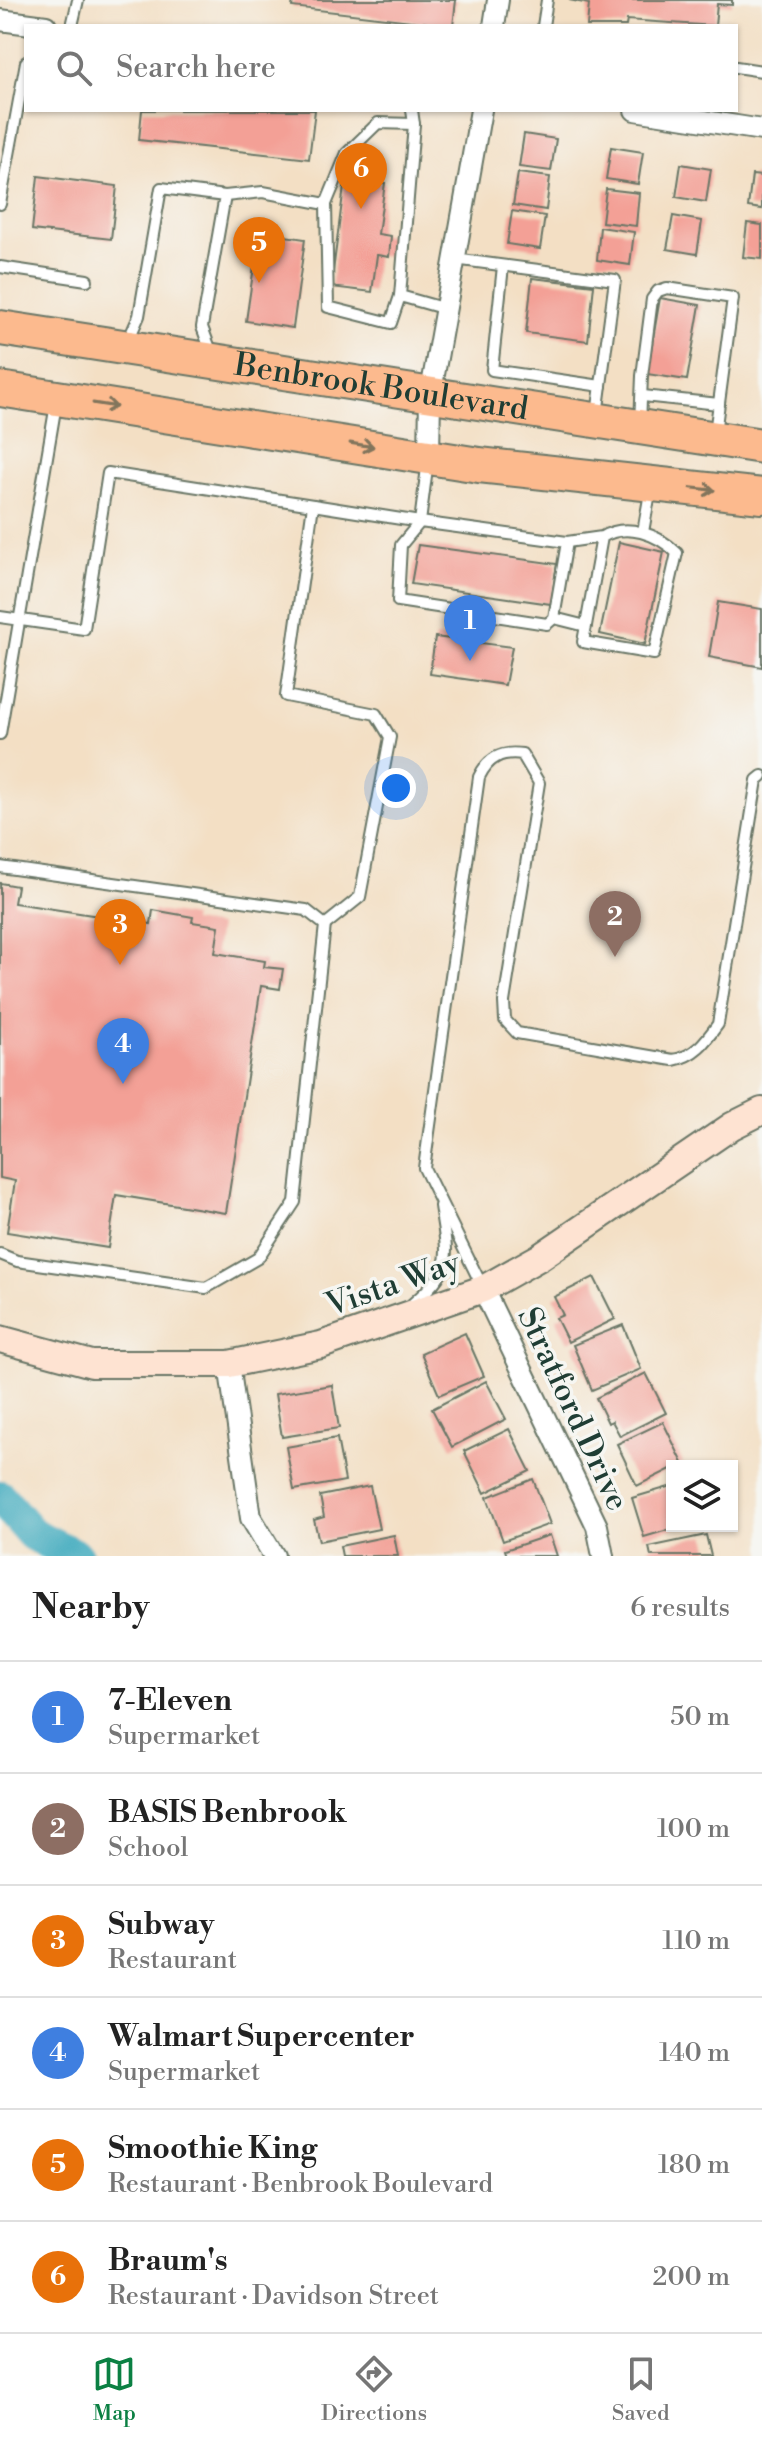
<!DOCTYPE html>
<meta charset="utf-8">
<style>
:root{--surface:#fff;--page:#f2f2f2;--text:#222;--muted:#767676;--line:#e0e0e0;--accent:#0b8043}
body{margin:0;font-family:"Libre Bodoni",serif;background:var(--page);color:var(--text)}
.controls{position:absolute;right:24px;bottom:24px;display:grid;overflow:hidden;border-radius:0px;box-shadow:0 2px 6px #0004}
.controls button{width:72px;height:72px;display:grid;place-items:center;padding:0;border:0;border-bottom:2px solid var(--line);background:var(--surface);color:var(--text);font:40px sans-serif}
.you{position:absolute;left:396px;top:788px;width:28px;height:28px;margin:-20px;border:6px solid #fff;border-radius:50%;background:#1a73e8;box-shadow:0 0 0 12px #1a73e833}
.badge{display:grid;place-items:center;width:52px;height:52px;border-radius:50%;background:var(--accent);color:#fff;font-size:26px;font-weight:700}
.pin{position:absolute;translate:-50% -66px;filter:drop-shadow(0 2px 4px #0008)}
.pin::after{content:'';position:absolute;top:42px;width:28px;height:24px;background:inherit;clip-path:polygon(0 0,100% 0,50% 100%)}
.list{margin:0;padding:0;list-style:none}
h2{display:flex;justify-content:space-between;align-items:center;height:104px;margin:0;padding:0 32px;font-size:34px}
h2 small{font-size:26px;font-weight:400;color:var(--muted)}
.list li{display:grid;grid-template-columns:52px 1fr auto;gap:24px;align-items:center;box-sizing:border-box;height:112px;padding:0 32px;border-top:2px solid var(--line)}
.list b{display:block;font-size:30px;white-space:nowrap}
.list p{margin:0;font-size:26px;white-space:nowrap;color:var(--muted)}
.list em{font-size:26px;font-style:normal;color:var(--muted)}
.icon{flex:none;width:44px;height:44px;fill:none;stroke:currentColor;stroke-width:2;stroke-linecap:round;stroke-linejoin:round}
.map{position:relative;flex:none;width:762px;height:1556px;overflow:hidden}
.search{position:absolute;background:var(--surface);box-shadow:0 2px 6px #0004;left:24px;right:24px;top:24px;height:88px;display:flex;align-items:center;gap:20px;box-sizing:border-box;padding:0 28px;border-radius:0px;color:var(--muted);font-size:30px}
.sheet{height:776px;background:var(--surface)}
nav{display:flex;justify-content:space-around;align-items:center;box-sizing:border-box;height:112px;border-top:2px solid var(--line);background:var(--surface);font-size:22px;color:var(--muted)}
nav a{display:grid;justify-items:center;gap:4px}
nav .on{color:var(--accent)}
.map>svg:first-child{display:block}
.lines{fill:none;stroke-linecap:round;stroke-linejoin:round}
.river{stroke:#3faabe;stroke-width:34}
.building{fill:#f3a096}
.lane-casing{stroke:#697666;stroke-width:14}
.street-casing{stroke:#697666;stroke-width:24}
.secondary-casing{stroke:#697666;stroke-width:30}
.highway-casing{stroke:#697666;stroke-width:38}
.lane{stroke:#fff;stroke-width:10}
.street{stroke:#fff;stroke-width:20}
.secondary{stroke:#fee3d2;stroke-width:26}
.highway{stroke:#fcba8e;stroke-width:34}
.oneway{stroke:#82755c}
.labels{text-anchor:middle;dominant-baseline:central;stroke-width:7;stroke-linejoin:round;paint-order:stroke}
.street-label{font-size:32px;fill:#1f3d34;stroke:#f6f6f2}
</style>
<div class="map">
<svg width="762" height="1556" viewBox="0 0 762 1556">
<rect width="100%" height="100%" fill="#f6f6f2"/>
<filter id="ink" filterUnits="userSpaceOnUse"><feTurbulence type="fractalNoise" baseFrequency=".0125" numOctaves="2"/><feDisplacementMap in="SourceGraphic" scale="16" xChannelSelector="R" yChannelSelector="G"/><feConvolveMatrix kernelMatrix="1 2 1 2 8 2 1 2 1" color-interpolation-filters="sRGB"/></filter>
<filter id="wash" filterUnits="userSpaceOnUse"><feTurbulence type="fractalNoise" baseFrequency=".006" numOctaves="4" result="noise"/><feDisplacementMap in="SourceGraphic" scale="32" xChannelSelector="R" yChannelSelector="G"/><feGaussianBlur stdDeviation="1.8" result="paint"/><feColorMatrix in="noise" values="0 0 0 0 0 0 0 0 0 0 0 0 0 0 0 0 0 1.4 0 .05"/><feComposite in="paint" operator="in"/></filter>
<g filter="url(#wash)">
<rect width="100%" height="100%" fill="#f3dfc4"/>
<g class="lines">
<path class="river" d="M 0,1497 L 32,1534 L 76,1556"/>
</g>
<g id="blocks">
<g class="building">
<path d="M 293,0 L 456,0 L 453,26 L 292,7 Z"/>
<path d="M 569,0 L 732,0 L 732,5 L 717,4 L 715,26 L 627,20 L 626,26 L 587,26 L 589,4 Z"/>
<path d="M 142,110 L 315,110 L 309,159 L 139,140 Z"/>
<path d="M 524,134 L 556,139 L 551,171 L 519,167 Z"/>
<path d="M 611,147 L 643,152 L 638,184 L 606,179 Z"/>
<path d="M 681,164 L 711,169 L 706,202 L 676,197 Z"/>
<path d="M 346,171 L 376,175 L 375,182 L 385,183 L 378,234 L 391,236 L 389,257 L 377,255 L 372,292 L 331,287 Z"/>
<path d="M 518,173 L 550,177 L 546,210 L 513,205 Z"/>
<path d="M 752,175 L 762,176 L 762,209 L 748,207 Z"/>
<path d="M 38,176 L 117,186 L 111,239 L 32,230 Z"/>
<path d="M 606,189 L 639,193 L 636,226 L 602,222 Z"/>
<path d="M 512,211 L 545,216 L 540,249 L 507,244 Z"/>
<path d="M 673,216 L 702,221 L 697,254 L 667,249 Z"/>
<path d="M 747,223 L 762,225 L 762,259 L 743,257 Z"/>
<path d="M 600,227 L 634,232 L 630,265 L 597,260 Z"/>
<path d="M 259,232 L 305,239 L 293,328 L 246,321 Z"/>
<path d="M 532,278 L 594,285 L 588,341 L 526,333 Z"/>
<path d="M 660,298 L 700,305 L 687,380 L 647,374 Z"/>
<path d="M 619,542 L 664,552 L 645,644 L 600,634 Z"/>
<path d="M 418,545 L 557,564 L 551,604 L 411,584 Z"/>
<path d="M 718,602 L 762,609 L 762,667 L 709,657 Z"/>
<path d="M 435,637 L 512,647 L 505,685 L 430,674 Z"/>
<path d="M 0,883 L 17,886 L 14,903 L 151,924 L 153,910 L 193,917 L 192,922 L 219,926 L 215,953 L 265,961 L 264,967 L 283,969 L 280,989 L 261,986 L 226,1213 L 116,1195 L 108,1248 L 7,1232 L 15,1181 L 0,1178 Z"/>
<path d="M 594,1277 L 615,1319 L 568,1342 L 556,1318 L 563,1315 L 554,1297 Z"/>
<path d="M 623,1325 L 641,1369 L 592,1390 L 573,1345 Z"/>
<path d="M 465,1333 L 484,1376 L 439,1395 L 421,1353 Z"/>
<path d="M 646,1373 L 666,1413 L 620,1436 L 612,1421 L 608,1423 L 596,1398 Z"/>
<path d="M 486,1381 L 506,1419 L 452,1447 L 432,1409 Z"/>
<path d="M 332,1385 L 339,1428 L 282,1437 L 275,1394 Z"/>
<path d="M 663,1422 L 683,1463 L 637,1486 L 617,1444 Z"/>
<path d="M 509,1429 L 530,1471 L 485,1493 L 464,1451 Z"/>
<path d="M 337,1438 L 345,1481 L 294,1490 L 286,1447 Z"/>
<path d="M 533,1479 L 550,1524 L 503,1541 L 487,1497 Z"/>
<path d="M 370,1486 L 379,1529 L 319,1541 L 314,1520 L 324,1517 L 320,1496 Z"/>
<path d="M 672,1486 L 672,1526 L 678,1527 L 644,1537 L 632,1498 Z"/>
<path d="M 394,1535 L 398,1556 L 342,1556 L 340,1546 Z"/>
<path d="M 550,1535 L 557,1556 L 507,1556 L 505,1550 Z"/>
<path d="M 706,1535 L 711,1556 L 651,1556 L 649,1547 Z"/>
</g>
</g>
</g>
<g filter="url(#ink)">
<use href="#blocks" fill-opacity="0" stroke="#697666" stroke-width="2"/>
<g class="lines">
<defs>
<g id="lane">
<path d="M 72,26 L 78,0"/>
<path d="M 543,26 L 547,0"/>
<path d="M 736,67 L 762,71"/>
<path d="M 412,110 L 414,124 L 400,296 L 446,309"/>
<path d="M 225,196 L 263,192 L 326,204"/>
<path d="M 0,204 L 26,62"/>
<path d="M 454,259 L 615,280 L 597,415"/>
<path d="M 503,266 L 492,370 L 601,386"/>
<path d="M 0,267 L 87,280"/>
<path d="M 400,296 L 391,323 L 328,307 L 326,204 L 347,153 L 378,123 L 414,124"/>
<path d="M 128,341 L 139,316 L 161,188 L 225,196 L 202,327 L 212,354"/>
<path d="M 643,396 L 719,404"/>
<path d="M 640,424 L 642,376 L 652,299 L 658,291 L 667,288 L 733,298 L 715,433"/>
<path d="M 313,505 L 420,522 L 401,545 L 398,601 L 547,624 L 554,618 L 567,542 L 420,522 L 428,460"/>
<path d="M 643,532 L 651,487"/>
<path d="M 567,542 L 602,537 L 583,642 L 654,654 L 677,553 C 658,534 626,522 602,537"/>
<path d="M 0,617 L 84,629 L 108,473 L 313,505 L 286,696 L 376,714 L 390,737 L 360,897 L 325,925"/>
<path d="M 554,618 L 586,626"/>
<path d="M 0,734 L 56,404"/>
<path d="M 0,867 L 306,910 L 325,925 L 295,1202 L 258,1258 L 206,1288 L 17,1261 L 0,1254"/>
<path d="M 483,1288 L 424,1168 L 479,777 C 488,758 501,751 522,754 L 539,783 L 504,1002 L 505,1020 L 517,1033 L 673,1060 C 695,1056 705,1042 718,1024 L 757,780 L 762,776"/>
<path d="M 412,1304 C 455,1267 448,1259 440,1206"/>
</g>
<g id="street">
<path d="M 0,20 L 46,26"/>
<path d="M 494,26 L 498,0"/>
<path d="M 635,110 L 762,130"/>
<path d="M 429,455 L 430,397 L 481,110"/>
<path d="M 483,1289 L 597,1526 L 603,1556"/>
<path d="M 229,1364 L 251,1518 L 274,1556"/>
</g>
<path id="secondary" d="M 0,1339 L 92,1364 L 229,1364 L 321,1345 L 483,1289 L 540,1257 L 732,1126 L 762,1111"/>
<g id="highway">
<path id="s1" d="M 0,328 L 762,446"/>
<path d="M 0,389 L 479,465 L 762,496"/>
</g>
</defs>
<use href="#lane" class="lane-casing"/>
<use href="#street" class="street-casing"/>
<use href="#secondary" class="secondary-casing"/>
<use href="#highway" class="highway-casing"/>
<use href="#lane" class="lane"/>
<use href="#street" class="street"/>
<use href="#secondary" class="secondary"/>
<use href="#highway" class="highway"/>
</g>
<defs><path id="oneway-shaft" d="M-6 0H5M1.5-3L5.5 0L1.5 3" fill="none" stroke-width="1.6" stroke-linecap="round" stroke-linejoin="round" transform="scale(2)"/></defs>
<g class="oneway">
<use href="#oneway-shaft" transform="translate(105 405) rotate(9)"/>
<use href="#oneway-shaft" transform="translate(362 445) rotate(9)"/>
<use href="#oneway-shaft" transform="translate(703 489) rotate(6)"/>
</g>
</g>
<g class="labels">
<g class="street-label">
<text stroke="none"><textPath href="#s1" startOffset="386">Benbrook Boulevard</textPath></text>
<text transform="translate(393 1284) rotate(-19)">Vista Way</text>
<text transform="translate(573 1409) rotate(65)">Stratford Drive</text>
</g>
</g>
</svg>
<div class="controls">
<button><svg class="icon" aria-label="layers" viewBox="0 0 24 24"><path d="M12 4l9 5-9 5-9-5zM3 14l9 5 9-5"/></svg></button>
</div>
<div class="you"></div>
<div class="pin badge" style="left:470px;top:661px;background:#3f7fe0">1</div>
<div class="pin badge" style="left:615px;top:957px;background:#8d6e63">2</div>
<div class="pin badge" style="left:120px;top:965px;background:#e8710a">3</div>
<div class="pin badge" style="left:123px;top:1084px;background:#3f7fe0">4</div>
<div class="pin badge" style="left:259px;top:283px;background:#e8710a">5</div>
<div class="pin badge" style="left:361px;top:209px;background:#e8710a">6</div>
<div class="search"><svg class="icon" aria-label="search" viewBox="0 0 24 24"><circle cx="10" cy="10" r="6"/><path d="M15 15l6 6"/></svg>Search here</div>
</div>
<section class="sheet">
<h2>Nearby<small>6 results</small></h2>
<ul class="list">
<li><span class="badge" style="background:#3f7fe0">1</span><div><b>7-Eleven</b><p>Supermarket</p></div><em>50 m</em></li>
<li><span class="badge" style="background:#8d6e63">2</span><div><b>BASIS Benbrook</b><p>School</p></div><em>100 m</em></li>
<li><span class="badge" style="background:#e8710a">3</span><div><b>Subway</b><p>Restaurant</p></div><em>110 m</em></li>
<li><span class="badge" style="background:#3f7fe0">4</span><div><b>Walmart Supercenter</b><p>Supermarket</p></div><em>140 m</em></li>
<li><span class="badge" style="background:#e8710a">5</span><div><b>Smoothie King</b><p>Restaurant · Benbrook Boulevard</p></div><em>180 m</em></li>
<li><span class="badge" style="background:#e8710a">6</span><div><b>Braum's</b><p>Restaurant · Davidson Street</p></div><em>200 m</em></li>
</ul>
</section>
<nav>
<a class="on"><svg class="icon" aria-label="map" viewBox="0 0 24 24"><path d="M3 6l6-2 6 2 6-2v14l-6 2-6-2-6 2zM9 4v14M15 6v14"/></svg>Map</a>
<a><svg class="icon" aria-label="directions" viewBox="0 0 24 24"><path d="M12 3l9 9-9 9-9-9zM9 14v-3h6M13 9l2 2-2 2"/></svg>Directions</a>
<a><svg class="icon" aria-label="saved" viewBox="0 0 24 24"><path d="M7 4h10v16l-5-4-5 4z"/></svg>Saved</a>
</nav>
